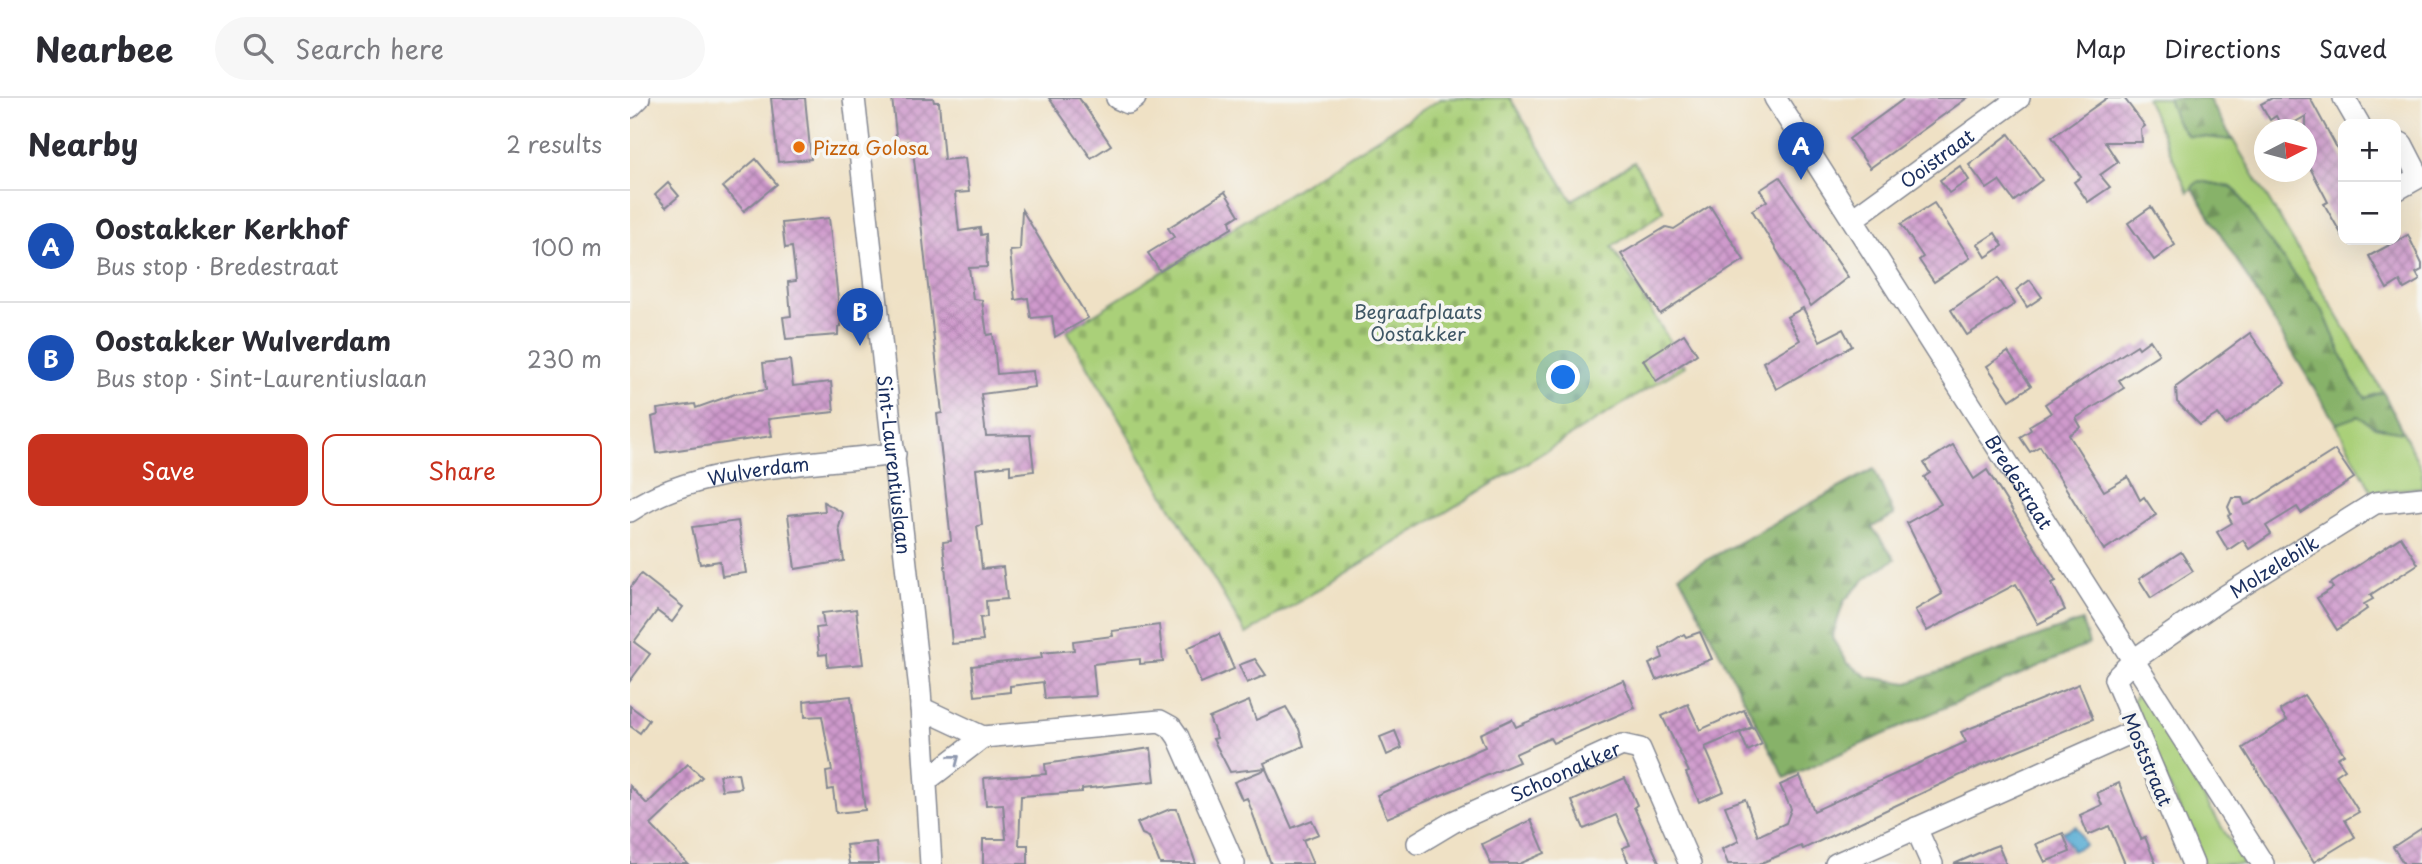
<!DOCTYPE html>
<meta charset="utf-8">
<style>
:root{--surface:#fff;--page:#f7f7f7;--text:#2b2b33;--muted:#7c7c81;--line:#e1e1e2;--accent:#c8321e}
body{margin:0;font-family:"Playpen Sans",sans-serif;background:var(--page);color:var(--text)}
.controls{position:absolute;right:21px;top:21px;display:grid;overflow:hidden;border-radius:14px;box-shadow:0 7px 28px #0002}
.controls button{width:63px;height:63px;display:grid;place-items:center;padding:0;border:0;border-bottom:2px solid var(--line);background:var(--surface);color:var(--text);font:35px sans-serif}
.compass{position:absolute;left:1624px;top:21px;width:63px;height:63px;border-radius:50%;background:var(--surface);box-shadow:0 7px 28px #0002;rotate:84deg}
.you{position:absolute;left:934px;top:280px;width:24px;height:24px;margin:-18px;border:5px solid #fff;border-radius:50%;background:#1a73e8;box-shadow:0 0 0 10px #1a73e833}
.badge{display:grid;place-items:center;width:46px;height:46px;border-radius:50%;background:var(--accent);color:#fff;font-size:23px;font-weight:700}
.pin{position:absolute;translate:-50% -58px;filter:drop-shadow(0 2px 4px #0008)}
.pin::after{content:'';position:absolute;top:37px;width:24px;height:21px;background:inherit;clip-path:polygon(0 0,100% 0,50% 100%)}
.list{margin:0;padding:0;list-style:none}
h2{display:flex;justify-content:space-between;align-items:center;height:91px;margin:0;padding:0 28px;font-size:30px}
h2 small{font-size:23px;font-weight:400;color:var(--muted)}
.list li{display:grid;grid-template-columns:46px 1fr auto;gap:21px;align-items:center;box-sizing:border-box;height:112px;padding:0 28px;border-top:2px solid var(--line)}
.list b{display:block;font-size:26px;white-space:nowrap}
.list p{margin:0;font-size:23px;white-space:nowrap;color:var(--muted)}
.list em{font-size:23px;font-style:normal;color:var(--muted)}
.actions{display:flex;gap:14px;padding:21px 28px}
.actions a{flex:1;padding:16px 0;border:2px solid var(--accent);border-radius:14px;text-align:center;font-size:24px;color:var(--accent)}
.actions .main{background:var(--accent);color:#fff}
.icon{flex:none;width:38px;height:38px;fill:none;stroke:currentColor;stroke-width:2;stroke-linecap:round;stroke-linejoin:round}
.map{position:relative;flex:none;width:1792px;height:766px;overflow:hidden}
header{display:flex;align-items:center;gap:42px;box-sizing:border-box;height:98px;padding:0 35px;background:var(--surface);border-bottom:2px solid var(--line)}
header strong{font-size:33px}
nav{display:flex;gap:38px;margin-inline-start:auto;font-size:24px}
.search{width:490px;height:63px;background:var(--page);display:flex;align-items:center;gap:18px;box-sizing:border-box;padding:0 24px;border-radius:38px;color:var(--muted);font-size:26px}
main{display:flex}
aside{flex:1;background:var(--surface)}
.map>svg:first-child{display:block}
.grass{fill:#aad079;stroke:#62806c;stroke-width:2}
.forest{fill:url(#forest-firs);stroke:#517064;stroke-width:2}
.cemetery{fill:url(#cemetery-stones);stroke:#62806c;stroke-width:2}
.water{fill:url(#water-ripples);stroke:#386e98;stroke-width:2}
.building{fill:url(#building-cross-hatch)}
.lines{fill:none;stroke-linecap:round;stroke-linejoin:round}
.minor-casing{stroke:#858892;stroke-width:24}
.minor{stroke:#fff;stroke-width:21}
.oneway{stroke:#8d97ae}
.food-dot{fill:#e8710a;stroke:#f6f6f2;stroke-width:2.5}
.labels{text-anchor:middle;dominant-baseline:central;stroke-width:7;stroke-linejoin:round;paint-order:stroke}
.food-label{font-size:19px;fill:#c56008;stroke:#f6f6f2;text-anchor:start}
.street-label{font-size:19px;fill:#1b2f5e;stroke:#f6f6f2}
.park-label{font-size:19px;fill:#3f5765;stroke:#f6f6f2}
</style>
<header>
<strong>Nearbee</strong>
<div class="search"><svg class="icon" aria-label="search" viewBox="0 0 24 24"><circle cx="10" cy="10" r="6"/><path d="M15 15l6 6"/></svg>Search here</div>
<nav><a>Map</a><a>Directions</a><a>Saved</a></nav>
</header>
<main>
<aside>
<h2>Nearby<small>2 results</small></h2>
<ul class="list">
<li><span class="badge" style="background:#1a4fb4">A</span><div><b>Oostakker Kerkhof</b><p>Bus stop · Bredestraat</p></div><em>100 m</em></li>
<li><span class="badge" style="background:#1a4fb4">B</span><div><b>Oostakker Wulverdam</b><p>Bus stop · Sint-Laurentiuslaan</p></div><em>230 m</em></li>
</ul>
<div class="actions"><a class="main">Save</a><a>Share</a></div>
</aside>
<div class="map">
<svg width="1792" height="766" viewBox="0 0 1792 766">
<defs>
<pattern id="forest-firs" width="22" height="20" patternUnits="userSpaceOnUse" patternTransform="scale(1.75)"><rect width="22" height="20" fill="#87b269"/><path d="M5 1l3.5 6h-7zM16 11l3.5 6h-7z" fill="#6e915a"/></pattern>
<pattern id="cemetery-stones" width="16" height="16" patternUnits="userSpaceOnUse" patternTransform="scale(1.75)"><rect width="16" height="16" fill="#aad079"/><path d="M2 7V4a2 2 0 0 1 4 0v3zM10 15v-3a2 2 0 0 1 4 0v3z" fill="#92b36b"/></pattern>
<pattern id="water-ripples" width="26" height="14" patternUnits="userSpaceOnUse" patternTransform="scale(1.75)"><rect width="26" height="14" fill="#56acd3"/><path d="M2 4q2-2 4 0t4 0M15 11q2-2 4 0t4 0" fill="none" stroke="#468cae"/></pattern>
<pattern id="building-cross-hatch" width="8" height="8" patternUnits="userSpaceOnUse" patternTransform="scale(1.75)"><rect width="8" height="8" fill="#cf9acc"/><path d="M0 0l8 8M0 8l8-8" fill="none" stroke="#a77ea9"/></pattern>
</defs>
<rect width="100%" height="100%" fill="#f6f6f2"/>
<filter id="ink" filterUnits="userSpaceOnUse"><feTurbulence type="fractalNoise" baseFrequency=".0143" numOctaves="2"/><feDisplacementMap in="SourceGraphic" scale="14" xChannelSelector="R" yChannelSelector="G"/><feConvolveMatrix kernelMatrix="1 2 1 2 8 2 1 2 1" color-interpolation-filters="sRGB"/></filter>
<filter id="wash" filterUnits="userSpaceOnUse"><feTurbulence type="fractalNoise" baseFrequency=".00686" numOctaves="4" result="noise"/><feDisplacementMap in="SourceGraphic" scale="28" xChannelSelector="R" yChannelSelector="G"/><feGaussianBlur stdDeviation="1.57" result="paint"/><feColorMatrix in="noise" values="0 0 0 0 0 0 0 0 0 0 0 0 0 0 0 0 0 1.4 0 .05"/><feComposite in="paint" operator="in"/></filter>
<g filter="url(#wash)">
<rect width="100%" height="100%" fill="#efe1c5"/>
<g class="grass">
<path d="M 1516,0 L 1538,0 L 1546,23 L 1557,37 L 1603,42 L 1753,294 L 1735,300 L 1723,283 L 1693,213 L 1633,135 L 1608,95 L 1601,89 L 1570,83 L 1558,94 Z"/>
<path d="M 1722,318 L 1733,319 L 1745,329 L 1773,334 L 1792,372 L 1792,389 L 1742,394 L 1706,326 Z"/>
<path d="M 1507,596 L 1512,597 L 1614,766 L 1574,766 L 1502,604 Z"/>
</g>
<g class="forest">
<path d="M 1538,0 L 1578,0 L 1603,42 L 1557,37 L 1546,23 Z"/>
<path d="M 1569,83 L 1601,89 L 1608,95 L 1633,135 L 1693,213 L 1723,283 L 1736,300 L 1753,294 L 1773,334 L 1745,329 L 1728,318 L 1706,326 L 1562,89 Z"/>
<path d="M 1244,371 L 1264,417 L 1242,429 L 1265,461 L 1235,481 L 1214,503 L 1202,540 L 1218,565 L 1238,579 L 1278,585 L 1452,523 L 1459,546 L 1155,680 L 1049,477 Z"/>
</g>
<path class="cemetery" d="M 812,0 L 880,0 L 942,102 L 1004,64 L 1034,113 L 982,149 L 1055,268 L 616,536 L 437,233 Z"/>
<path class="water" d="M 1446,728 L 1455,747 L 1442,753 L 1432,734 Z"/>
<g id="blocks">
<g class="building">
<path d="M 141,0 L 175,0 L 181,61 L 148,64 Z"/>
<path d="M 262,0 L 303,0 L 304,4 L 309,4 L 314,62 L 335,60 L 339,94 L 325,95 L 329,133 L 350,130 L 351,137 L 356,136 L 357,169 L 339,170 L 343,201 L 352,202 L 357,237 L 363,236 L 367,276 L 403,273 L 405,289 L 351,296 L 356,338 L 400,337 L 404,373 L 380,376 L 380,367 L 346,371 L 352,427 L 347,428 L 352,471 L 373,469 L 377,501 L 356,503 L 357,519 L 350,520 L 353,543 L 322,546 L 313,444 L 321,443 L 307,316 L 312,315 L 282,43 L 267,45 Z"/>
<path d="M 419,0 L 449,0 L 481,47 L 461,60 Z"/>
<path d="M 1275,0 L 1337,0 L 1240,70 L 1219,41 Z"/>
<path d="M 1477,0 L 1494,0 L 1515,28 L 1511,31 L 1512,44 L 1475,44 L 1488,64 L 1470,77 L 1480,89 L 1458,104 L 1444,84 L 1451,79 L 1422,39 Z"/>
<path d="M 1642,0 L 1680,0 L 1713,61 L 1713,139 L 1694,106 L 1698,104 L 1676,62 L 1676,18 L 1653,31 L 1646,18 L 1640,22 L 1631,6 Z"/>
<path d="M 1379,36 L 1412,82 L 1384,103 L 1369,83 L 1357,91 L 1339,67 Z"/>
<path d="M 126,61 L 147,86 L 114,113 L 93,89 Z"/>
<path d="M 1330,68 L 1339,82 L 1319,95 L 1310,82 Z"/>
<path d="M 1150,79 L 1218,179 L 1181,208 L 1122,112 L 1137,103 L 1130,92 Z"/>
<path d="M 38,85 L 49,98 L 36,109 L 25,97 Z"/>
<path d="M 595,94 L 609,117 L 600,123 L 602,130 L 530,173 L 518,155 L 544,139 L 538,130 Z"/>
<path d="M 1304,105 L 1340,160 L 1304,184 L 1289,162 L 1293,159 L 1271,126 Z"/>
<path d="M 1080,108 L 1114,162 L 1030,216 L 991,156 L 1036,129 L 1044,131 Z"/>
<path d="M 1521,109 L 1545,147 L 1524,162 L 1498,125 Z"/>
<path d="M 392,112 L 458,220 L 425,239 L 422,218 L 401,220 L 398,200 L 385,202 L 380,153 L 390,152 Z"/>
<path d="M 199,120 L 211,228 L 208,229 L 208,237 L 156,241 L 153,219 L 161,218 L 158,184 L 166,183 L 162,149 L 155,150 L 152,125 Z"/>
<path d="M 1365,135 L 1373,148 L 1356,159 L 1348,146 Z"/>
<path d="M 1778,137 L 1792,166 L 1792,172 L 1786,175 L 1790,182 L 1774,191 L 1770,183 L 1757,191 L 1739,158 Z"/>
<path d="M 1368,180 L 1385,206 L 1337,237 L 1321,212 Z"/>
<path d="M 1400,182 L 1412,199 L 1397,209 L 1386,192 Z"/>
<path d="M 1173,210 L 1190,243 L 1213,231 L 1222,248 L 1146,291 L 1133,264 L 1170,242 L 1157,219 Z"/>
<path d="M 1620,235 L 1655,285 L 1596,327 L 1588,316 L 1570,327 L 1547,304 L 1546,289 Z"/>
<path d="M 1054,236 L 1067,256 L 1026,283 L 1013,262 Z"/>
<path d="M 1520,242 L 1529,256 L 1489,282 L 1494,290 L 1446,320 L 1451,329 L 1439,337 L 1474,393 L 1498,379 L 1510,402 L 1514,399 L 1526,417 L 1474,452 L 1410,348 L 1400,354 L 1390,339 L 1401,332 L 1399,328 L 1421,315 L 1415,306 L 1507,247 L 1509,250 Z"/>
<path d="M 1378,254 L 1401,288 L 1380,302 L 1357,268 Z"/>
<path d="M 160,262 L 163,288 L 201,284 L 204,314 L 138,321 L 142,338 L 27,355 L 22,319 L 28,317 L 27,311 L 65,306 L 66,310 L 105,296 L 136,292 L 133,265 Z"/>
<path d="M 1323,347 L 1344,381 L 1357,372 L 1426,483 L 1422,485 L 1435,512 L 1408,526 L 1386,486 L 1297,533 L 1285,512 L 1312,496 L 1277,425 L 1311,406 L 1294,379 L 1300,375 L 1294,365 Z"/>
<path d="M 1705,352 L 1724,380 L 1671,415 L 1667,409 L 1636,428 L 1641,436 L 1619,451 L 1613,442 L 1598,452 L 1587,434 L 1602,425 L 1598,418 L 1601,416 L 1598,409 L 1602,400 L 1612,400 L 1615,407 L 1621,405 Z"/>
<path d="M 194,404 L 213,415 L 209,429 L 214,463 L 165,471 L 158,417 L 195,413 Z"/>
<path d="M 108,423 L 116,475 L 92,478 L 90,463 L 70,466 L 62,429 Z"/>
<path d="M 1771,439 L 1788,466 L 1740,497 L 1743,501 L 1734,506 L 1737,511 L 1707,532 L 1687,500 L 1703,490 L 1700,486 Z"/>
<path d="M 1551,454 L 1563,473 L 1521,500 L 1509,481 Z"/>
<path d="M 11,476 L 53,509 L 42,524 L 27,513 L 4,544 L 20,556 L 0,583 L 0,490 Z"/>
<path d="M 226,511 L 233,566 L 198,569 L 197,556 L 189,557 L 186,530 L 194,529 L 192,515 Z"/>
<path d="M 529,527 L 533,564 L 510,566 L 510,561 L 463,566 L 466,598 L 415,601 L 413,584 L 380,588 L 380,594 L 345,598 L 342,568 L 412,560 L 411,555 L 444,552 L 443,543 L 483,538 L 482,533 Z"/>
<path d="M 1070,534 L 1082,561 L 1026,582 L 1019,566 L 1033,560 L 1030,551 L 1054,536 L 1056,539 Z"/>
<path d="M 589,536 L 604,571 L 571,585 L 557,550 Z"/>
<path d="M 625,561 L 636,577 L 617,585 L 609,567 Z"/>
<path d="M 993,582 L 1005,610 L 923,645 L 920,640 L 885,656 L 889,664 L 757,720 L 747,697 L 855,649 L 850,636 L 882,621 L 886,629 Z"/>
<path d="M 1449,586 L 1463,621 L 1354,666 L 1173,751 L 1171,748 L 1129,766 L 1098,766 L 1092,751 L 1109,743 L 1095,708 L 1115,701 L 1128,738 L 1156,725 L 1161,711 L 1150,687 L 1170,678 L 1184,713 L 1336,644 L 1331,634 Z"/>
<path d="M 1674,597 L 1714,656 L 1707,660 L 1715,671 L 1706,677 L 1729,714 L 1715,722 L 1725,739 L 1684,764 L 1613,650 L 1657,622 L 1650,612 Z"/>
<path d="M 221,598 L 235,712 L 206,715 L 203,691 L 198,692 L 196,674 L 202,673 L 192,618 L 175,619 L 174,603 Z"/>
<path d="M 619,603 L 626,622 L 656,609 L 669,631 L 674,648 L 634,665 L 636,670 L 600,674 L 583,641 L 587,640 L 579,620 Z"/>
<path d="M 1058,606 L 1070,632 L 1114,612 L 1122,629 L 1075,649 L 1094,693 L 1069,704 L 1056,675 L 1059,674 L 1032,618 Z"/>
<path d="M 0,608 L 19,622 L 10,635 L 0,628 Z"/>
<path d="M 1124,629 L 1132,646 L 1118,653 L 1110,635 Z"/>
<path d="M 765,633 L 772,650 L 757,657 L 750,639 Z"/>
<path d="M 521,650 L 525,683 L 452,691 L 452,694 L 391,698 L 389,747 L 398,747 L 398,766 L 353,766 L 353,741 L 376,741 L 373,706 L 356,707 L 354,680 L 416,676 L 415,666 Z"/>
<path d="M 58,666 L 72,679 L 21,727 L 58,766 L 0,766 L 0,688 L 17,706 Z"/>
<path d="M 636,671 L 662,730 L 682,722 L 689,736 L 673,742 L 683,766 L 641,766 L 617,700 L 612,702 L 604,684 Z"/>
<path d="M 108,675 L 111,690 L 92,692 L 89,677 Z"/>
<path d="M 995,680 L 1007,707 L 1004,709 L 1030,766 L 999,766 L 992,750 L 1000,747 L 986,717 L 954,731 L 942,703 Z"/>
<path d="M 1489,685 L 1511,741 L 1515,739 L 1526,766 L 1495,766 L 1479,728 L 1458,737 L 1450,717 L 1472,707 L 1467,695 Z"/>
<path d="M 540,711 L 547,711 L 566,766 L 530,766 L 519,739 L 512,736 L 507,725 Z"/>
<path d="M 901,722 L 915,755 L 889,766 L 861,766 L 852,746 Z"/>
<path d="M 1792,730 L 1792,766 L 1774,766 L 1763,749 Z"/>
<path d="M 1433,735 L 1440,754 L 1415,764 L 1406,746 Z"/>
<path d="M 246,744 L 248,766 L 219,766 L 216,747 Z"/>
<path d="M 1368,747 L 1376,766 L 1324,766 L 1360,750 Z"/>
</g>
</g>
</g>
<g filter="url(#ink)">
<use href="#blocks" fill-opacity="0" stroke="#858892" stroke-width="2"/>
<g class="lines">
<defs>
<g id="minor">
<path id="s1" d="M 224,0 L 290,592 L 301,766"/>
<path d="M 487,0 L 498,5 L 505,0"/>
<path id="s2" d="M 1145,0 L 1633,766"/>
<path d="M 1714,0 L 1729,26"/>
<path d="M 0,9 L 9,0"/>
<path d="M 1766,43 L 1772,46 L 1789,79 L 1766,92"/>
<path id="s3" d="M 1224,120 L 1389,0"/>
<path id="s4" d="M 0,413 C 66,367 186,366 265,356"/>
<path d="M 291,610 L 353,639 L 530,623 L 541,629 L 548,639 L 604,766"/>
<path d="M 297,682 L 353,639"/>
<path d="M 1286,730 L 1302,766"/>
<path id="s5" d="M 788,745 L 823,724 L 992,647 L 1010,651 L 1060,766"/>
<path d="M 1206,766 L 1505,633"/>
<path id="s6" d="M 1563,766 L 1485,581 L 1505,561 L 1594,499 L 1745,405 L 1792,400"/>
</g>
</defs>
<use href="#minor" class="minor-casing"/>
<use href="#minor" class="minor"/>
</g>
<defs><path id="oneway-chevron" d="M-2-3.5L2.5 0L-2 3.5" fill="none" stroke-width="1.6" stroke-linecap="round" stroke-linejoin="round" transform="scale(1.75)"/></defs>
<use class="oneway" href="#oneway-chevron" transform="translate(325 661) rotate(-38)"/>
</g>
<circle class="food-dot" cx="169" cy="49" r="7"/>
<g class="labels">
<g class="food-label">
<text x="183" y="49">Pizza Golosa</text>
</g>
<g class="street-label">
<text stroke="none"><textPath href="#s3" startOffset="102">Ooistraat</textPath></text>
<text stroke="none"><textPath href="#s1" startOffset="369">Sint-Laurentiuslaan</textPath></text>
<text stroke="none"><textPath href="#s4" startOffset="136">Wulverdam</textPath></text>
<text stroke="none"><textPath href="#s2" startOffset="455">Bredestraat</textPath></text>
<text stroke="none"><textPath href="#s6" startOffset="396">Molzelebilk</textPath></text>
<text transform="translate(1518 661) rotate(67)">Moststraat</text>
<text stroke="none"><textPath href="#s5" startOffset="164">Schoonakker</textPath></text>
</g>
<g class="park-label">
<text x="788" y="213">Begraafplaats<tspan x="788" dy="22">Oostakker</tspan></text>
</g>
</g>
</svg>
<div class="controls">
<button>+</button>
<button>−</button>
</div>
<svg class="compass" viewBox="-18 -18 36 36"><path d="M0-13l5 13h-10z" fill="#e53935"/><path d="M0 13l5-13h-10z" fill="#7c7c81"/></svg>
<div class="you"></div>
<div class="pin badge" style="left:1171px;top:82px;background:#1a4fb4">A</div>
<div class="pin badge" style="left:230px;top:248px;background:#1a4fb4">B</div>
</div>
</main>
